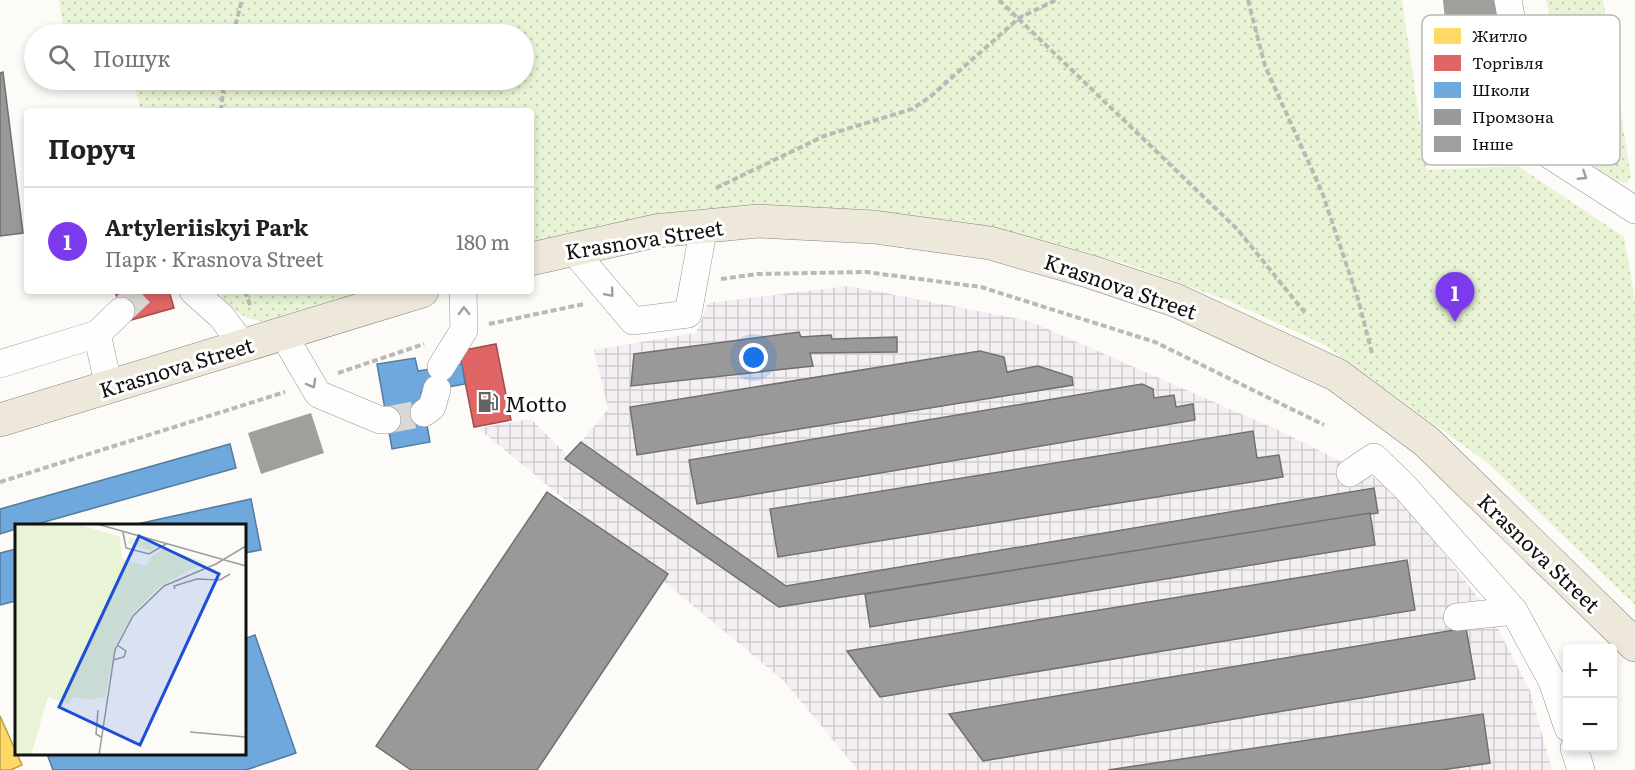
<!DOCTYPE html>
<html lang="uk">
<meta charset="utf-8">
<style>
:root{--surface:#fff;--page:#f2f2f2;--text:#202124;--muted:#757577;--line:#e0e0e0;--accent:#7c3aed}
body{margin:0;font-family:Literata,serif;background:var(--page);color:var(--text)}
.controls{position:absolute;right:18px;bottom:18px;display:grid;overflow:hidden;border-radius:6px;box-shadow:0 3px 9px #0003}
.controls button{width:54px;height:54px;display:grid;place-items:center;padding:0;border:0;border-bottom:2px solid var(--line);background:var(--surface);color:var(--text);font:30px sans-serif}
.you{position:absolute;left:754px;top:358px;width:21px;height:21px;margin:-15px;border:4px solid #fff;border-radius:50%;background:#1a73e8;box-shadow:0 0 0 9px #1a73e833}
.badge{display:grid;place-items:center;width:39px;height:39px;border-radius:50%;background:var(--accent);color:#fff;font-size:20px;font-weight:700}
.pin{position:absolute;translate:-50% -50px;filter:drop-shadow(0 2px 3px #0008)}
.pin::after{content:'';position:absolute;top:32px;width:21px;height:18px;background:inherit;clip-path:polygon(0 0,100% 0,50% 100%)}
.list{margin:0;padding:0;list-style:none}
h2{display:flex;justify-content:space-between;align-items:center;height:78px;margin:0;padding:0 24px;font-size:26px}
h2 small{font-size:20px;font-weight:400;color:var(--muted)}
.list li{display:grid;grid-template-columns:39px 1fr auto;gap:18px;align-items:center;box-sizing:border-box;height:108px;padding:0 24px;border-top:2px solid var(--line)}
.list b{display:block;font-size:22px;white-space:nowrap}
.list p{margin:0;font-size:20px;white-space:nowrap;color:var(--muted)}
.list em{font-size:20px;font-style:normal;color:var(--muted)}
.icon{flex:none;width:33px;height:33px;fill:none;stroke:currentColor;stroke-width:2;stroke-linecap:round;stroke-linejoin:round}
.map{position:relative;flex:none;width:1635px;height:770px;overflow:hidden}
.search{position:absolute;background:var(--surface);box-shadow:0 3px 9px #0003;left:24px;top:24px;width:510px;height:66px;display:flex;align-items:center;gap:15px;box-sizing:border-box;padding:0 21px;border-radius:33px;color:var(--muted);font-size:22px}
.panel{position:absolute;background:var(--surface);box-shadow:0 3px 9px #0003;left:24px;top:108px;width:510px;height:186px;border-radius:6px}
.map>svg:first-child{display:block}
.industrial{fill:url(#industrial-grid)}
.green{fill:url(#green-dots)}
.homes{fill:#ffd966;stroke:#b89d4c;stroke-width:1.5}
.shops{fill:#e06666;stroke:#a24c4c;stroke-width:1.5}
.schools{fill:#6fa8dc;stroke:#537b9f;stroke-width:1.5}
.industry{fill:#999;stroke:#707070;stroke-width:1.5}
.building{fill:#a19f9c}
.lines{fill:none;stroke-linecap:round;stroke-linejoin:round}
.minor-tunnel{stroke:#d9d8d4;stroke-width:27;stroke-dasharray:27 14;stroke-linecap:butt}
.minor-casing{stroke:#979695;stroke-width:28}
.major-casing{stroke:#848482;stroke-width:34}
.path{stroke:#b9b9b8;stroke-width:4;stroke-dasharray:6 3;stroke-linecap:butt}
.minor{stroke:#fffefe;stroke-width:27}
.major{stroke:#eee8da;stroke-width:33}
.oneway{stroke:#a09f9f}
.labels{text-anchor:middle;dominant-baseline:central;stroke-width:6;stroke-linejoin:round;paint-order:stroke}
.street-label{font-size:21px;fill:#111;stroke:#fff}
.poi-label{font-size:21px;fill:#111;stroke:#fff;text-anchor:start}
.inset-road{fill:none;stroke:#9e9d9b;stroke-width:1.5}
.view{fill:#1d4ed8;fill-opacity:0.15;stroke:#1d4ed8;stroke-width:3}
.inset-edge{fill:none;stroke:#111;stroke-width:3}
.key{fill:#fff;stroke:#b8b8b8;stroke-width:1.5}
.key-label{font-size:16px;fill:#111}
</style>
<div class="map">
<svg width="1635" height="770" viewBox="0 0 1635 770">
<defs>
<pattern id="industrial-grid" width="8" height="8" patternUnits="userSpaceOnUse" patternTransform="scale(1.5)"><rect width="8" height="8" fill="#f4eff3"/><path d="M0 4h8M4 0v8" fill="none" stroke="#d0cccf"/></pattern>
<pattern id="green-dots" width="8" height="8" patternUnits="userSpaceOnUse" patternTransform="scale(1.5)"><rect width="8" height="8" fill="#e8f4d5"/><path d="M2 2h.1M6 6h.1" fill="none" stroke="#c6d0b6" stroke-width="1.8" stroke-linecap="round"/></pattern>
</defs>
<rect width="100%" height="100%" fill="#fcfbf7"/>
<path class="industrial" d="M 849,286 L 1029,321 L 1280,431 L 1392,487 L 1490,613 L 1530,691 L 1552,770 L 858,770 L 783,680 L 478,428 L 531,419 L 569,457 L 608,409 L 594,350 L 696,333 L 708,303 Z"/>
<g class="green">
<path d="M 59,0 L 1402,0 L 1427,170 L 1518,166 L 1624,237 L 1635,299 L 1635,605 L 1489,464 L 1325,345 L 1227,300 L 1124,263 L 1007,233 L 912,218 L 531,252 L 531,111 L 141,111 L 133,80 L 524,80 L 524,34 L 64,34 Z"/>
<path d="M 1546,0 L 1603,0 L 1631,177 L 1628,183 C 1608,182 1585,160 1576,144 Z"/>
<path d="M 219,291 L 387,291 L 281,325 L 247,318 L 229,306 Z"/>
</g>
<path class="homes" d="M 0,716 L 22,765 L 11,770 L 0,770 Z"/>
<g class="shops">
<path d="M 115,291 L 169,291 L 174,308 L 124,322 Z"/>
<path d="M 496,344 L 511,420 L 474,427 L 459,351 Z"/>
</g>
<g class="schools">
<path d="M 415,358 L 418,371 L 462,364 L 465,384 L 421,392 L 430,442 L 392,449 L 377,364 Z"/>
<path d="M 230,444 L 236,468 L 30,526 L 16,526 L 16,529 L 0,534 L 0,509 Z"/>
<path d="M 251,499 L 261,550 L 244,553 L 244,526 L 128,526 Z"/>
<path d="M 16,549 L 16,601 L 0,605 L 0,553 Z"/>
<path d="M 255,635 L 296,753 L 246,770 L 53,770 L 47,754 L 244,754 L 244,639 Z"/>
</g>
<g class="industry">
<path d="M 3,72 L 23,233 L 0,236 L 0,73 Z"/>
<path d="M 799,332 L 801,337 L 831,335 L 832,339 L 897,337 L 897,352 L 810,353 L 813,366 L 631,386 L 634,354 Z"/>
<path d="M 980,351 L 1004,357 L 1007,372 L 1038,366 L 1072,377 L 1073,385 L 637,455 L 630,407 Z"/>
<path d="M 1142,384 L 1153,389 L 1154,398 L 1174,395 L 1176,407 L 1193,404 L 1195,420 L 697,504 L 689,460 Z"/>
<path d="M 1253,431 L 1257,458 L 1279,455 L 1283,477 L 778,557 L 770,509 Z"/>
<path d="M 581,442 L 786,586 L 1374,488 L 1378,513 L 779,607 L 565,459 Z"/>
<path d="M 547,492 L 668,574 L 537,770 L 411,770 L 376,746 Z"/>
<path d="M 1370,513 L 1375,545 L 870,627 L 865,594 Z"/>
<path d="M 1407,560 L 1415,610 L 880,697 L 847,651 Z"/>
<path d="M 1466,628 L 1475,679 L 983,761 L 949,714 Z"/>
<path d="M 1483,714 L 1490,763 L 1441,770 L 1108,770 Z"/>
</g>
<g class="building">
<path d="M 1443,0 L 1497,0 L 1513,146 L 1458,151 Z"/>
<path d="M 311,413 L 324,453 L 261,474 L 248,433 Z"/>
</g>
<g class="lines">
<g class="minor-tunnel">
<path d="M 121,311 L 142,291"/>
<path d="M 387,420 L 424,413"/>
</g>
<defs>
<g id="minor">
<path d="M 1508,0 L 1534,145 L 1635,210"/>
<path d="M 572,249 L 633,321 L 688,314 L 704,226"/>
<path d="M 193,291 L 222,317 L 243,346"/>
<path d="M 97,334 L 109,387"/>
<path d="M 283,334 L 318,394 L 380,420 L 387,420"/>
<path d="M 0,364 L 97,334 L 121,311"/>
<path d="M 441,367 L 464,330 L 463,291"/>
<path d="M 424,413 L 432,407 L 437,389"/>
<path d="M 1350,473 L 1374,457 L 1404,486 L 1514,611 L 1552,681 L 1568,728"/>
<path d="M 1457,617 L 1514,611"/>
<path d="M 1574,748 L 1581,770"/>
</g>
<g id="major">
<path d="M 531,259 L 655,231 L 758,221 L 874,227 L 990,243 L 1091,272 L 1175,300 L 1337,375 L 1426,441 L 1635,645"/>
<path d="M 0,420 L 422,291"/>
</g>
</defs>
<use href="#minor" class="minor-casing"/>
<use href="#major" class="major-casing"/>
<g class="path">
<path d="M 999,0 L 1237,229 L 1306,314"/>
<path d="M 1248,0 L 1265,66 L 1322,192 L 1358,299 L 1372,353"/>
<path d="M 233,34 L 242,0"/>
<path d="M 221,111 L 224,80"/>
<path d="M 716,188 L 824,136 L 912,109 L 930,97 L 1019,18 L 1056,0"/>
<path d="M 721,279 L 757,274 L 866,272 L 981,287 L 1155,342 L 1324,425"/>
<path d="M 245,291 L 251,308"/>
<path d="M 489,324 L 584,304"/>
<path d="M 338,373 L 424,344"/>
<path d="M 0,482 L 285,392"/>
</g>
<use href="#minor" class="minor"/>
<use href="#major" class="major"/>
</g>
<defs><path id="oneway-chevron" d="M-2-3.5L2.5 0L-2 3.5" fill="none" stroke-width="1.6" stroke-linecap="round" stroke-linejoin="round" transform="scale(1.5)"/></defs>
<g class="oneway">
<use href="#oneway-chevron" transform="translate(1583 176) rotate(33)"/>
<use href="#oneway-chevron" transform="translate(610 293) rotate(50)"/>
<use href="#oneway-chevron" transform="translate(464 311) rotate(-91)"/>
<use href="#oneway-chevron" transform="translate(312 384) rotate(61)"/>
</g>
<defs>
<symbol id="fuel-bare" viewBox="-9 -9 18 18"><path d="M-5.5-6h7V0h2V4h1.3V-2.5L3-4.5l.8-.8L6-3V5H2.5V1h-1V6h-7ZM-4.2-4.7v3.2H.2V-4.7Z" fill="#636362" stroke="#fff" stroke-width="2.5" paint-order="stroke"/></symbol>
</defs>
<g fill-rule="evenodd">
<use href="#fuel-bare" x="473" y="387" width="30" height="30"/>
</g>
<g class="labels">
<g class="street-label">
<text transform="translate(644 238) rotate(-9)">Krasnova Street</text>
<text transform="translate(1121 285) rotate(19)">Krasnova Street</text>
<text transform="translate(176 366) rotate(-17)">Krasnova Street</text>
<text transform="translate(1540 552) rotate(44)">Krasnova Street</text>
</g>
<g class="poi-label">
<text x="505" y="402">Motto</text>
</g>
</g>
<g transform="translate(15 524)">
<rect width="231" height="231" fill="#fcfbf7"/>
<path d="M 0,0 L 63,0 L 105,13 L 107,35 L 131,42 L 136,33 L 148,25 L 191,38 L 145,62 L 118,89 L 101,121 L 90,173 L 74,176 L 58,173 L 54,180 L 33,173 L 16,231 L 0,231 ZM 114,13 L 142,21 L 143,22 L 136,26 L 113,20 Z" fill="#e8f4d5"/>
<path class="inset-road" d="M 82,0 L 231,42M 108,8 L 111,24 L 134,30 L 151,20M 160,65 L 159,62 L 182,55 L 205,56 L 215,50M 98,136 L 109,133 L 111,127 L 102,121M 83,186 L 81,210 L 86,213M 175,208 L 231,213M 84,231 L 100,126 L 118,92 L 149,62 L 201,40 L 231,22"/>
<path class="view" d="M 124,12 L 204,50 L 125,221 L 44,183 Z"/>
<rect width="231" height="231" class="inset-edge"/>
</g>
<rect x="1422" y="15" width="198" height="150" rx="9" class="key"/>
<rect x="1434" y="28" width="27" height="16" fill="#ffd966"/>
<rect x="1434" y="55" width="27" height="16" fill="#e06666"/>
<rect x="1434" y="82" width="27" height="16" fill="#6fa8dc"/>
<rect x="1434" y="109" width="27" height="16" fill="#999"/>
<rect x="1434" y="136" width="27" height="16" fill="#a19f9c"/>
<g class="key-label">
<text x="1472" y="42">Житло</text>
<text x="1472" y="69">Торгівля</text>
<text x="1472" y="96">Школи</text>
<text x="1472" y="123">Промзона</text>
<text x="1472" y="150">Інше</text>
</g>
</svg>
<div class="controls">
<button>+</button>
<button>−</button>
</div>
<div class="you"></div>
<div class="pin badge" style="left:1455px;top:322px">1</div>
<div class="search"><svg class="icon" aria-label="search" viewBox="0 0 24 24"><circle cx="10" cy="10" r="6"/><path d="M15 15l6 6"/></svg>Пошук</div>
<section class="panel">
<h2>Поруч<small></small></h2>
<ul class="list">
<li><span class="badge">1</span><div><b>Artyleriiskyi Park</b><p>Парк · Krasnova Street</p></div><em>180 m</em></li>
</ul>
</section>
</div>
